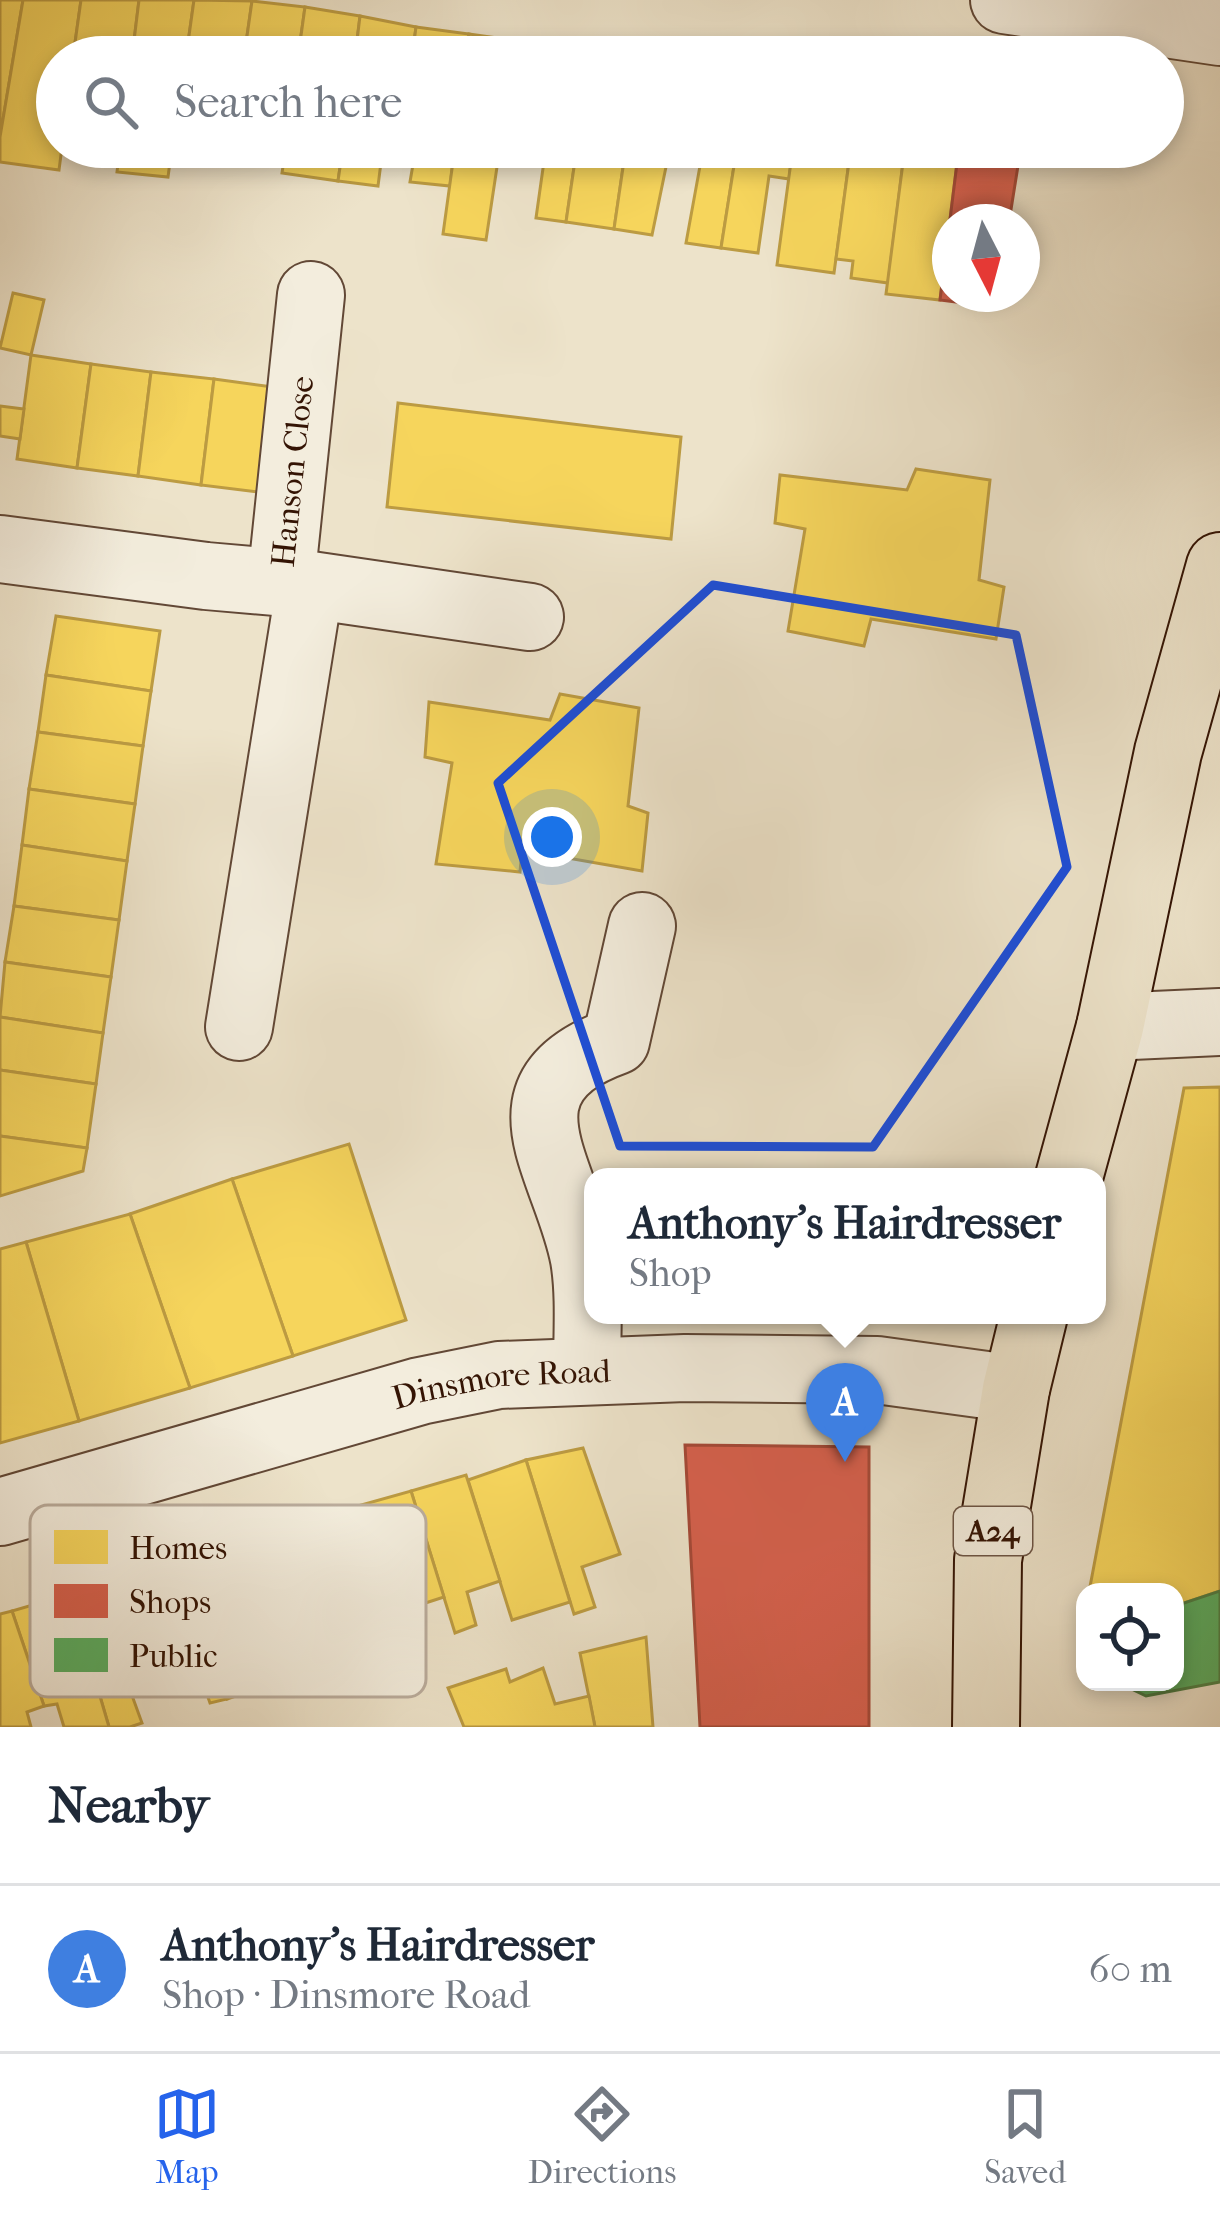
<!DOCTYPE html>
<meta charset="utf-8">
<style>
:root{--surface:#fff;--page:#f6f6f7;--text:#1f2937;--muted:#747a83;--line:#e0e1e3;--accent:#2563eb}
body{margin:0;font-family:"IM FELL French Canon",serif;background:var(--page);color:var(--text)}
.controls{position:absolute;right:36px;bottom:36px;display:grid;overflow:hidden;border-radius:24px;box-shadow:0 6px 18px #0003}
.controls button{width:108px;height:108px;display:grid;place-items:center;padding:0;border:0;border-bottom:3px solid var(--line);background:var(--surface);color:var(--text);font:60px sans-serif}
.compass{position:absolute;left:932px;top:204px;width:108px;height:108px;border-radius:50%;background:var(--surface);box-shadow:0 6px 18px #0003;rotate:174deg}
.you{position:absolute;left:552px;top:837px;width:42px;height:42px;margin:-30px;border:9px solid #fff;border-radius:50%;background:#1a73e8;box-shadow:0 0 0 18px #1a73e833}
.badge{display:grid;place-items:center;width:78px;height:78px;border-radius:50%;background:var(--accent);color:#fff;font-size:39px;font-weight:700}
.pin{position:absolute;translate:-50% -99px;filter:drop-shadow(0 3px 6px #0008)}
.pin::after{content:'';position:absolute;top:63px;width:42px;height:36px;background:inherit;clip-path:polygon(0 0,100% 0,50% 100%)}
.popup{position:absolute;left:584px;top:1168px;width:522px;height:156px;box-sizing:border-box;display:grid;place-content:center;border-radius:24px;background:var(--surface);filter:drop-shadow(0 3px 9px #0005);font-size:39px;white-space:nowrap;color:var(--muted)}
.popup b{font-size:45px;color:var(--text)}
.popup::after{content:'';position:absolute;left:50%;top:100%;margin-left:-24px;border:24px solid transparent;border-top-color:var(--surface)}
.list{margin:0;padding:0;list-style:none}
h2{display:flex;justify-content:space-between;align-items:center;height:156px;margin:0;padding:0 48px;font-size:51px}
h2 small{font-size:39px;font-weight:400;color:var(--muted)}
.list li{display:grid;grid-template-columns:78px 1fr auto;gap:36px;align-items:center;box-sizing:border-box;height:168px;padding:0 48px;border-top:3px solid var(--line)}
.list b{display:block;font-size:45px;white-space:nowrap}
.list p{margin:0;font-size:39px;white-space:nowrap;color:var(--muted)}
.list em{font-size:39px;font-style:normal;color:var(--muted)}
.icon{flex:none;width:66px;height:66px;fill:none;stroke:currentColor;stroke-width:2;stroke-linecap:round;stroke-linejoin:round}
.map{position:relative;flex:none;width:1220px;height:1727px;overflow:hidden}
.search{position:absolute;background:var(--surface);box-shadow:0 6px 18px #0003;left:36px;right:36px;top:36px;height:132px;display:flex;align-items:center;gap:30px;box-sizing:border-box;padding:0 42px;border-radius:66px;color:var(--muted);font-size:45px}
.sheet{height:324px;background:var(--surface)}
nav{display:flex;justify-content:space-around;align-items:center;box-sizing:border-box;height:168px;border-top:3px solid var(--line);background:var(--surface);font-size:33px;color:var(--muted)}
nav a{display:grid;justify-items:center;gap:6px}
nav .on{color:var(--accent)}
.map>svg:first-child{display:block}
.homes{fill:#f6d55c;stroke:#bc9b42;stroke-width:3}
.shops{fill:#d6604d;stroke:#a54937;stroke-width:3}
.public{fill:#5aae61;stroke:#4f8045;stroke-width:3}
.lines{fill:none;stroke-linecap:round;stroke-linejoin:round}
.minor-casing{stroke:#624836;stroke-width:70}
.trunk-casing{stroke:#341404;stroke-width:70}
.minor{stroke:#f3eddd;stroke-width:66}
.trunk{stroke:#ede3ca;stroke-width:66}
.marked{fill:none;stroke:#1d4ed8;stroke-width:9;stroke-linejoin:round}
.labels{text-anchor:middle;dominant-baseline:central;stroke-width:12;stroke-linejoin:round;paint-order:stroke}
.shield{fill:#f3eddd;stroke:#6d5545;stroke-width:3}
.shield-label{font-size:30px;font-weight:bold;fill:#341404}
.street-label{font-size:33px;fill:#341404;stroke:#f3eddd}
.key{fill:#f3eddd;stroke:#baac9c;stroke-width:3}
.key-label{font-size:33px;fill:#341404}
</style>
<div class="map">
<svg width="1220" height="1727" viewBox="0 0 1220 1727">
<rect width="100%" height="100%" fill="#ede3ca"/>
<filter id="stains"><feTurbulence type="fractalNoise" baseFrequency=".00167" numOctaves="4"/><feColorMatrix values="0 0 0 0 .2 0 0 0 0 .09 0 0 0 0 .02 0 0 0 .5 -.17"/></filter>
<radialGradient id="worn" r=".72"><stop offset=".6" stop-color="#630" stop-opacity="0"/><stop offset="1" stop-color="#630" stop-opacity=".3"/></radialGradient>
<g class="homes">
<path d="M 0,0 L 23,0 L 0,137 Z"/>
<path d="M 23,0 L 81,0 L 73,57 L 57,57 L 57,147 L 62,147 L 59,170 L 0,162 L 0,137 Z"/>
<path d="M 81,0 L 139,0 L 132,57 L 73,57 Z"/>
<path d="M 139,0 L 194,0 L 186,57 L 132,57 Z"/>
<path d="M 194,0 L 252,1 L 244,57 L 186,57 Z"/>
<path d="M 252,1 L 305,7 L 298,57 L 244,57 Z"/>
<path d="M 305,7 L 360,16 L 355,57 L 298,57 Z"/>
<path d="M 360,16 L 416,27 L 412,57 L 355,57 Z"/>
<path d="M 416,27 L 469,34 L 466,57 L 412,57 Z"/>
<path d="M 469,34 L 527,42 L 524,57 L 466,57 Z"/>
<path d="M 527,42 L 589,53 L 589,57 L 524,57 Z"/>
<path d="M 120,147 L 172,147 L 168,177 L 117,172 Z"/>
<path d="M 286,147 L 343,147 L 338,181 L 282,173 Z"/>
<path d="M 343,147 L 383,147 L 378,186 L 338,181 Z"/>
<path d="M 416,147 L 455,147 L 450,186 L 410,182 Z"/>
<path d="M 455,147 L 500,147 L 486,240 L 443,234 Z"/>
<path d="M 546,147 L 577,147 L 566,222 L 536,218 Z"/>
<path d="M 577,147 L 626,147 L 614,229 L 566,222 Z"/>
<path d="M 626,147 L 683,147 L 681,163 L 667,162 L 652,235 L 614,229 Z"/>
<path d="M 683,147 L 737,147 L 721,248 L 686,243 L 700,166 L 681,163 Z"/>
<path d="M 737,147 L 793,147 L 789,179 L 769,176 L 758,253 L 721,248 Z"/>
<path d="M 793,147 L 851,147 L 834,273 L 777,265 Z"/>
<path d="M 851,147 L 905,147 L 888,283 L 851,278 L 853,261 L 836,259 Z"/>
<path d="M 905,147 L 959,147 L 940,300 L 886,294 Z"/>
<path d="M 13,293 L 44,300 L 31,355 L 0,348 Z"/>
<path d="M 31,355 L 91,364 L 77,468 L 17,459 Z"/>
<path d="M 91,364 L 151,372 L 138,476 L 77,468 Z"/>
<path d="M 151,372 L 214,379 L 201,485 L 138,476 Z"/>
<path d="M 214,379 L 273,387 L 259,492 L 201,485 Z"/>
<path d="M 398,403 L 681,437 L 671,539 L 387,507 Z"/>
<path d="M 0,406 L 24,409 L 20,439 L 0,436 Z"/>
<path d="M 916,469 L 990,480 L 979,580 L 1004,587 L 996,639 L 871,619 L 864,646 L 788,631 L 805,529 L 775,523 L 780,475 L 907,490 Z"/>
<path d="M 56,616 L 160,631 L 151,691 L 46,675 Z"/>
<path d="M 46,675 L 151,691 L 143,746 L 38,732 Z"/>
<path d="M 560,694 L 639,708 L 628,806 L 648,813 L 642,871 L 522,850 L 520,872 L 436,864 L 452,763 L 425,757 L 429,702 L 550,720 Z"/>
<path d="M 38,732 L 143,746 L 135,804 L 29,789 Z"/>
<path d="M 29,789 L 135,804 L 127,861 L 22,845 Z"/>
<path d="M 22,845 L 127,861 L 119,920 L 14,906 Z"/>
<path d="M 14,906 L 119,920 L 111,977 L 5,962 Z"/>
<path d="M 5,962 L 111,977 L 103,1033 L 0,1017 Z"/>
<path d="M 0,1017 L 103,1033 L 96,1084 L 0,1070 Z"/>
<path d="M 0,1070 L 96,1084 L 87,1148 L 0,1136 Z"/>
<path d="M 1220,1087 L 1220,1591 L 1175,1606 L 1175,1592 L 1089,1592 L 1184,1088 Z"/>
<path d="M 0,1136 L 87,1148 L 83,1171 L 0,1196 Z"/>
<path d="M 349,1144 L 406,1320 L 293,1356 L 232,1179 Z"/>
<path d="M 232,1179 L 293,1356 L 190,1388 L 130,1214 Z"/>
<path d="M 130,1214 L 190,1388 L 79,1421 L 26,1242 Z"/>
<path d="M 26,1242 L 79,1421 L 0,1443 L 0,1249 Z"/>
<path d="M 583,1448 L 620,1554 L 582,1567 L 595,1607 L 574,1614 L 526,1460 Z"/>
<path d="M 526,1460 L 570,1602 L 512,1620 L 468,1480 Z"/>
<path d="M 466,1475 L 500,1581 L 467,1592 L 476,1625 L 455,1633 L 411,1491 Z"/>
<path d="M 411,1491 L 444,1597 L 410,1608 L 423,1642 L 402,1650 L 354,1507 Z"/>
<path d="M 354,1507 L 390,1614 L 369,1621 L 378,1652 L 346,1662 L 299,1523 Z"/>
<path d="M 299,1523 L 346,1662 L 316,1672 L 303,1636 L 275,1647 L 238,1540 Z"/>
<path d="M 238,1540 L 275,1647 L 251,1654 L 262,1687 L 227,1699 L 183,1561 Z"/>
<path d="M 183,1561 L 227,1699 L 210,1703 L 203,1683 L 192,1686 L 187,1672 L 161,1679 L 128,1576 Z"/>
<path d="M 128,1576 L 161,1679 L 130,1690 L 142,1723 L 130,1727 L 109,1727 L 70,1594 Z"/>
<path d="M 70,1594 L 109,1727 L 64,1727 L 57,1704 L 44,1706 L 12,1611 Z"/>
<path d="M 12,1611 L 44,1706 L 27,1712 L 31,1727 L 0,1727 L 0,1614 Z"/>
<path d="M 646,1637 L 653,1727 L 595,1727 L 580,1653 Z"/>
<path d="M 543,1668 L 555,1704 L 589,1696 L 595,1727 L 464,1727 L 448,1688 L 506,1669 L 510,1682 Z"/>
</g>
<g class="shops">
<path d="M 959,147 L 1021,147 L 1009,222 L 950,222 L 950,294 L 997,294 L 995,307 L 940,300 Z"/>
<path d="M 685,1445 L 869,1447 L 869,1727 L 700,1727 Z"/>
</g>
<path class="public" d="M 1220,1591 L 1220,1682 L 1146,1696 L 1121,1684 L 1175,1682 L 1175,1606 Z"/>
<g class="lines">
<defs>
<g id="minor">
<path d="M 1004,0 L 1220,32"/>
<path d="M 0,549 L 206,576 L 310,585 L 530,617"/>
<path id="s1" d="M 281,582 L 311,295"/>
<path d="M 239,1027 L 310,585"/>
<path d="M 1110,1027 L 1220,1022"/>
<path d="M 587,1371 C 587,1335 590,1294 584,1259 C 567,1168 488,1087 616,1041 L 642,926"/>
<path id="s2" d="M 0,1512 L 420,1391 L 499,1375 L 685,1368 L 877,1370 L 1016,1389"/>
</g>
<g id="trunk">
<path d="M 1069,1177 L 1110,1027 L 1168,752 L 1220,566"/>
<path d="M 986,1727 L 988,1560 L 1016,1389 L 1034,1315"/>
</g>
</defs>
<use href="#minor" class="minor-casing"/>
<use href="#trunk" class="trunk-casing"/>
<use href="#minor" class="minor"/>
<use href="#trunk" class="trunk"/>
</g>
<path class="marked" d="M 713,585 L 1016,635 L 1067,867 L 873,1147 L 620,1146 L 498,783 Z"/>
<g class="labels">
<rect class="shield" x="954" y="1507" width="78" height="48" rx="9"/>
<g class="shield-label">
<text x="993" y="1531">A24</text>
</g>
<g class="street-label">
<text stroke="none"><textPath href="#s1" startOffset="111">Hanson Close</textPath></text>
<text stroke="none"><textPath href="#s2" startOffset="519">Dinsmore Road</textPath></text>
</g>
</g>
<rect x="30" y="1505" width="396" height="192" rx="18" class="key"/>
<rect x="54" y="1530" width="54" height="34" fill="#f6d55c"/>
<rect x="54" y="1584" width="54" height="34" fill="#d6604d"/>
<rect x="54" y="1638" width="54" height="34" fill="#5aae61"/>
<g class="key-label">
<text x="129" y="1559">Homes</text>
<text x="129" y="1613">Shops</text>
<text x="129" y="1667">Public</text>
</g>
<rect width="100%" height="100%" filter="url(#stains)"/>
<rect width="100%" height="100%" fill="url(#worn)"/>
</svg>
<div class="controls">
<button><svg class="icon" aria-label="locate" viewBox="0 0 24 24"><circle cx="12" cy="12" r="6"/><path d="M12 2v4M12 18v4M2 12h4M18 12h4"/></svg></button>
</div>
<svg class="compass" viewBox="-18 -18 36 36"><path d="M0-13l5 13h-10z" fill="#e53935"/><path d="M0 13l5-13h-10z" fill="#747a83"/></svg>
<div class="you"></div>
<div class="pin badge" style="left:845px;top:1462px;background:#3f7fe0">A</div>
<div class="popup"><b>Anthony's Hairdresser</b>Shop</div>
<div class="search"><svg class="icon" aria-label="search" viewBox="0 0 24 24"><circle cx="10" cy="10" r="6"/><path d="M15 15l6 6"/></svg>Search here</div>
</div>
<section class="sheet">
<h2>Nearby<small></small></h2>
<ul class="list">
<li><span class="badge" style="background:#3f7fe0">A</span><div><b>Anthony's Hairdresser</b><p>Shop · Dinsmore Road</p></div><em>60 m</em></li>
</ul>
</section>
<nav>
<a class="on"><svg class="icon" aria-label="map" viewBox="0 0 24 24"><path d="M3 6l6-2 6 2 6-2v14l-6 2-6-2-6 2zM9 4v14M15 6v14"/></svg>Map</a>
<a><svg class="icon" aria-label="directions" viewBox="0 0 24 24"><path d="M12 3l9 9-9 9-9-9zM9 14v-3h6M13 9l2 2-2 2"/></svg>Directions</a>
<a><svg class="icon" aria-label="saved" viewBox="0 0 24 24"><path d="M7 4h10v16l-5-4-5 4z"/></svg>Saved</a>
</nav>
